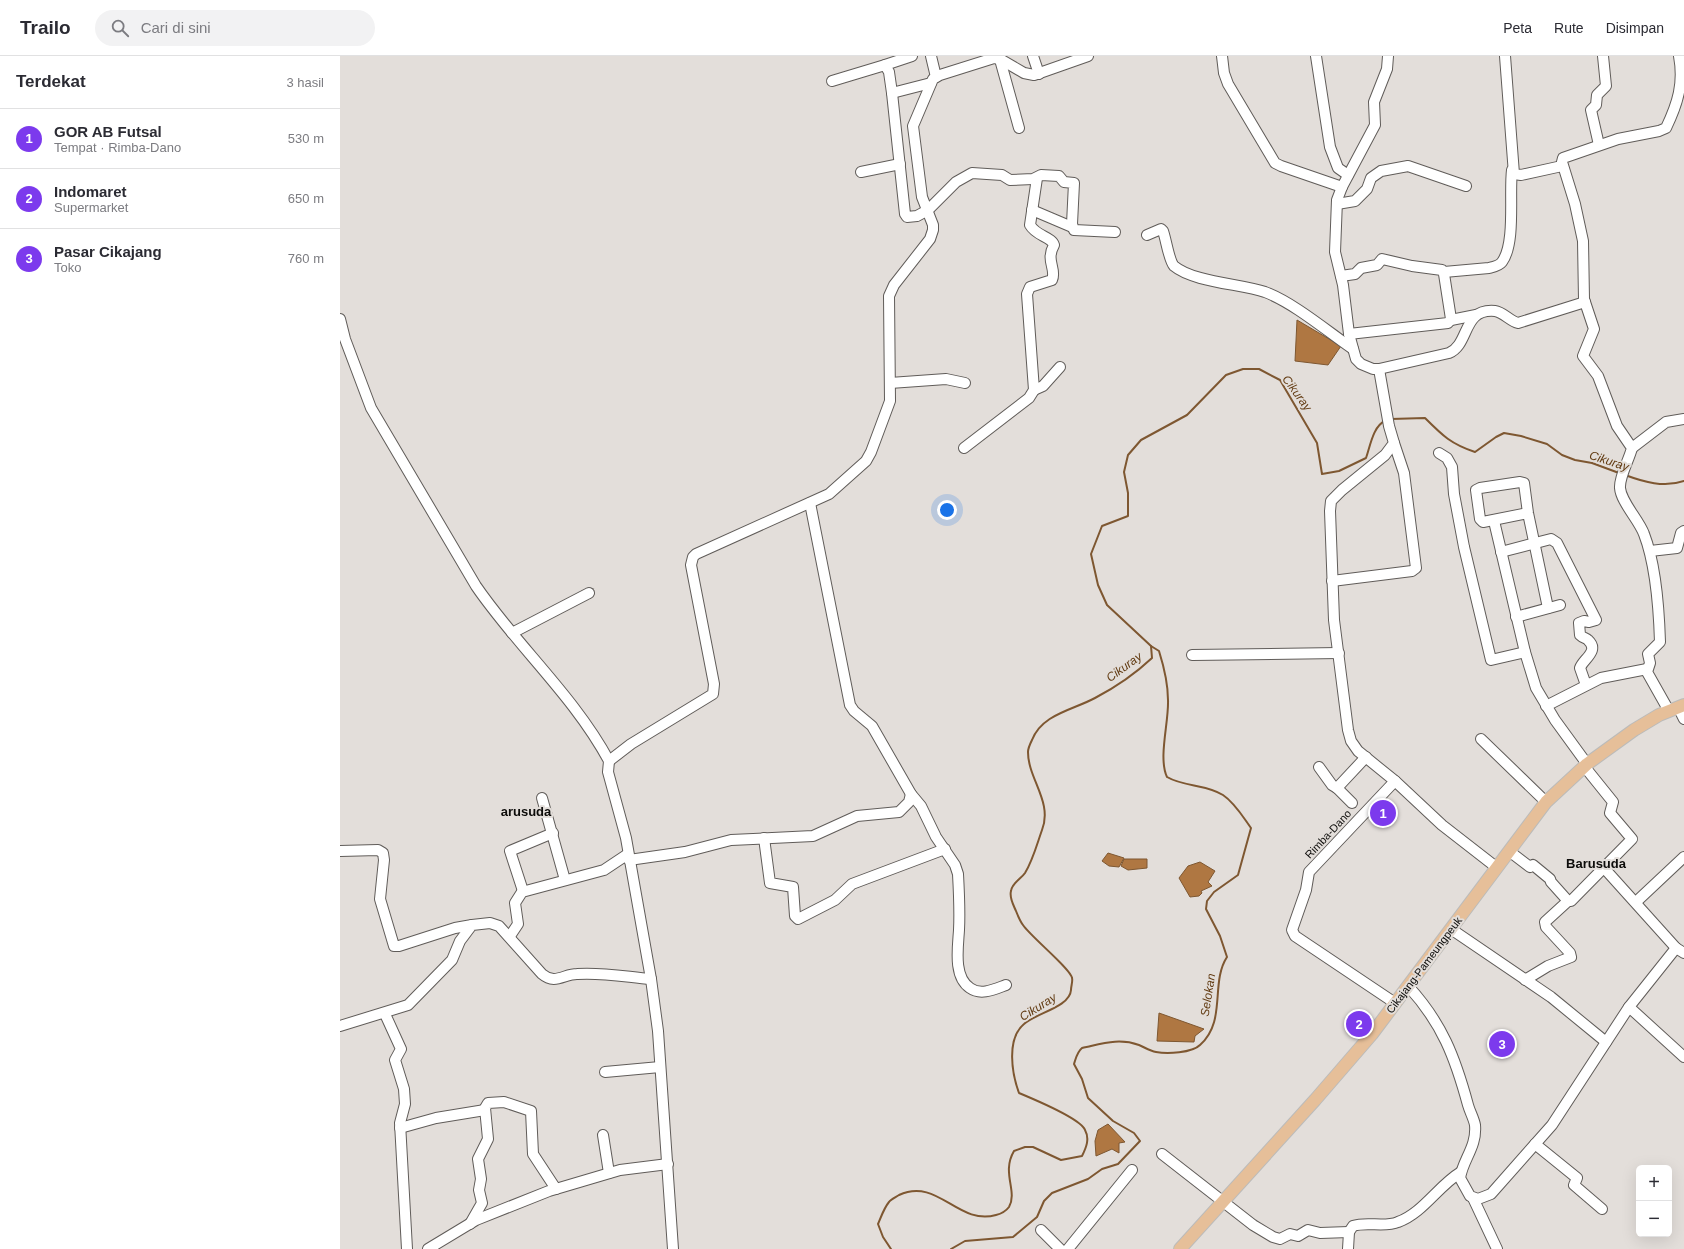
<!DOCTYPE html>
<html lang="id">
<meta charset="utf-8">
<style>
:root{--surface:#fff;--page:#f2f2f3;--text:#2b2b33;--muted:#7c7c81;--line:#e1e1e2;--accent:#7c3aed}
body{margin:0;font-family:Arial,sans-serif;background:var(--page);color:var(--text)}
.controls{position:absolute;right:12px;bottom:12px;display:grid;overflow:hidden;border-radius:6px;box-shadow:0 4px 16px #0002}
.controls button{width:36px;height:36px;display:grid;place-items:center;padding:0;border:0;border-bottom:1px solid var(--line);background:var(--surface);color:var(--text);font:20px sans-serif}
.you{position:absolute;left:607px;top:454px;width:14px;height:14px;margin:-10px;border:3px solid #fff;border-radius:50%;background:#1a73e8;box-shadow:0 0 0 6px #1a73e833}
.badge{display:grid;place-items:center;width:26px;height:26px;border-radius:50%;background:var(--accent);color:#fff;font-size:13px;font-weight:700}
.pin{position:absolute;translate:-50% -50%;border:2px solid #fff;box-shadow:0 1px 4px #0006}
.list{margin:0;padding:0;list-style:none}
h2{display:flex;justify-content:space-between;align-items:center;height:52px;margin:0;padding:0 16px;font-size:17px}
h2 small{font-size:13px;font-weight:400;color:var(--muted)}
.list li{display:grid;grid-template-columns:26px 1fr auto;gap:12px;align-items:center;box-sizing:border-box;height:60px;padding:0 16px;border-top:1px solid var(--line)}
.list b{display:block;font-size:15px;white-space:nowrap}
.list p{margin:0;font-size:13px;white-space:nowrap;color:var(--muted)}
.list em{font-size:13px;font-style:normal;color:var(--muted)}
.icon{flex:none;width:22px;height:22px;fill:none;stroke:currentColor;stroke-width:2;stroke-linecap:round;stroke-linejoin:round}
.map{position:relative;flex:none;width:1344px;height:1193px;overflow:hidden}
header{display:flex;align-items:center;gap:24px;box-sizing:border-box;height:56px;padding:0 20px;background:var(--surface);border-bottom:1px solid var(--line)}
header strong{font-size:19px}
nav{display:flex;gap:22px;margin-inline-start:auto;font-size:14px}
.search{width:280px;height:36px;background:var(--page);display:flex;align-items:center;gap:10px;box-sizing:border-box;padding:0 14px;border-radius:22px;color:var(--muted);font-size:15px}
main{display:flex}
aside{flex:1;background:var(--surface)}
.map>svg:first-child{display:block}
.water{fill:#af7742;stroke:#7e5731}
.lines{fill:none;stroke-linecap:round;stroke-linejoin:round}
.stream{stroke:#7e5731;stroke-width:2}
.minor-casing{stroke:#605c59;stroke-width:12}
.major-casing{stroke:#bbbbba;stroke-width:14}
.minor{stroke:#fff;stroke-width:10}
.major{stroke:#e6bf99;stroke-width:12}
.labels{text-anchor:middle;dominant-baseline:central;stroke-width:4;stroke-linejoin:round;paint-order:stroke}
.street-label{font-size:11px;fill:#0d0c0a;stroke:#e3deda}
.water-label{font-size:12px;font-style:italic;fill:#623b12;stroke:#e3deda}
.quarter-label{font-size:13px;font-weight:bold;fill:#0d0c0a;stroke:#e3deda}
</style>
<header>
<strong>Trailo</strong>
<div class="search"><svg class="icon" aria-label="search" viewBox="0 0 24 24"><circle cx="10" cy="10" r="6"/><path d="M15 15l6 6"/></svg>Cari di sini</div>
<nav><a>Peta</a><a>Rute</a><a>Disimpan</a></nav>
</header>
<main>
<aside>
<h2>Terdekat<small>3 hasil</small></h2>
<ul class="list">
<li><span class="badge">1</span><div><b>GOR AB Futsal</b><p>Tempat · Rimba-Dano</p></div><em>530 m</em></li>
<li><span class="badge">2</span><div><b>Indomaret</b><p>Supermarket</p></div><em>650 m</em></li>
<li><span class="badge">3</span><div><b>Pasar Cikajang</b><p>Toko</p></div><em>760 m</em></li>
</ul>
</aside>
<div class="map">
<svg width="1344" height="1193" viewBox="0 0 1344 1193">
<rect width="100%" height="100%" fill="#e3deda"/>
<g class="water">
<path d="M 957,264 L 1001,290 L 988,309 L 955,305 Z"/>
<path d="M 768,797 L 784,802 L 779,811 L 769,810 L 762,805 Z"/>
<path d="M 784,803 L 807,803 L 807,812 L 788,814 L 781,810 Z"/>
<path d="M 860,806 L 875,815 L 868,826 L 872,830 L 861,835 L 862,837 L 859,840 L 850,841 L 839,822 L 848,810 Z"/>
<path d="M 819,957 L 864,973 L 855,980 L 854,986 L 817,985 Z"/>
<path d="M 768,1068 L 785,1086 L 779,1087 L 779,1097 L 772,1093 L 756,1100 L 755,1085 L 758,1074 Z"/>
</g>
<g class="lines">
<g class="stream">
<path d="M 1051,363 L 1085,362 C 1103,380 1111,388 1135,396 L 1156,381 L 1164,377 L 1181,380 L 1207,388 L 1222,399 L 1235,404 L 1252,407 L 1279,417"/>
<path d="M 1285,419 C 1304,426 1324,432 1344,425"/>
<path d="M 551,1193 L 543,1181 L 538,1168 C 541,1161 544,1152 549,1146 C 551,1143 556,1141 559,1139 C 598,1121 618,1170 656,1159 C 660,1158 666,1155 669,1151 C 678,1135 661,1117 674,1095 L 685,1091 L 693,1091 L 721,1104 L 742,1100 C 746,1092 750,1083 745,1074 C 741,1063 691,1042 679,1037 C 672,1018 666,983 684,968 C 696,957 730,951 731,934 C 731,930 733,925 732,922 C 731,913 691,881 683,869 C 680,865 678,860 676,855 C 674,850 669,842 671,835 C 672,827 681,823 685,817 C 693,804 697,788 702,774 C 713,746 688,723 688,696 C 688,692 690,688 692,684 C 702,658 733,654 755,642 C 776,631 795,618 812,602 L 811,590 L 767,549 L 758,529 L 751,498 L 762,470 L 788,460 L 788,437 L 784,416 L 788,399 L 801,384 L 847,359 L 886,319 L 903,313 L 919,313 L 940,324 L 977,387 L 982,418 L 999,415 L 1026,402 C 1030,391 1033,370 1045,365"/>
<path d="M 611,1193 L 625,1185 L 673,1181 L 697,1161 L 704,1145 L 712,1137 L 748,1123 L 762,1113 L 778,1108 L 800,1085 L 794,1077 L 773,1065 L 748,1042 L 742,1023 L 734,1008 C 736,1002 737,996 742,992 C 745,991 748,991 751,990 C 768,986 782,983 799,989 C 804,991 810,995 816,996 C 827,998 852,997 860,989 C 887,965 870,927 887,901 L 880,880 L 866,853 L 867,845 L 874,836 L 898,819 L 911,772 C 903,761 895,747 883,739 C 866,728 844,731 827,721 C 818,702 829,666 828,644 C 828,626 824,611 819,595 L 811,590"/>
</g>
<defs>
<g id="minor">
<path d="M 591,0 L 596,21"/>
<path d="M 659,0 L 679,72"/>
<path d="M 693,0 L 699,18"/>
<path d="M 882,0 L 884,17 L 888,28 L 935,107 L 941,110 L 1002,131"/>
<path d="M 976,0 L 990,91 L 998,112 L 1008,119"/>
<path d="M 1048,0 L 1047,13 L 1034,46 L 1035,69 L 1002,131 L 997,144 L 995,196 L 1003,229 L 1009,278 L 1016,303 L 1021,308 L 1033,313 L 1039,313 L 1109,297 C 1130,288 1122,252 1155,255 C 1163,256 1170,265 1178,267 L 1245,246"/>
<path d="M 1165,0 L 1174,118 L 1181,119 L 1222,110"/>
<path d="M 545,9 L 572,0"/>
<path d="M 492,25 L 545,9 L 549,16 L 552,37 L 591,27"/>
<path d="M 552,37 L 565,158 L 567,161 L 577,160 L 588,154 L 616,126 L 632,117 L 662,119 L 670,124 L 693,123 L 701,119 L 719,120 L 724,126 L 734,127 L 732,168 L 734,174 L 775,176"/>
<path d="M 1259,89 L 1251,54 L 1256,49 L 1257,39 L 1266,30 L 1263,0"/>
<path d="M 521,116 L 560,108"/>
<path d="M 997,148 L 1015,145 L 1027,133 L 1031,122 L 1041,115 L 1068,110 L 1126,130"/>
<path d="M 692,154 L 732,171"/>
<path d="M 807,179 L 821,173 L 823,175 C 826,183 829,205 834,210 C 853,226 901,228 925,236 C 954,247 987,275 1013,293"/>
<path d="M 1104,216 L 1149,212 C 1153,211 1159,210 1162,206 C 1176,187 1169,137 1172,114"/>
<path d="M 1001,220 L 1015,218 L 1021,212 L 1037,209 L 1042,203 L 1072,210 L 1102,214 L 1104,218 L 1111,263 L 1108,267 L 1009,278"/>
<path d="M 0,263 L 5,283 L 31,352 L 136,530 C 177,590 234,640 269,705 L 268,716 L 286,782 L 311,923 L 318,975 L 333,1193"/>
<path d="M 1111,264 L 1136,259"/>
<path d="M 1039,313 L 1049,370 L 1054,387 L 1045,399 L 1002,434 L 991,445 L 990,455 L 994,564 L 1008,674 L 1011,685 L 1018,695 L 1055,725 L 1102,769 L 1156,811"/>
<path d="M 550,327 L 606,323 L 625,327"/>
<path d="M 694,334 L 703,330 L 720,311"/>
<path d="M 624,392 L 689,342 L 694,334 L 687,238 L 690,231 L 712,224 C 717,213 705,205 714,189 C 712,181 696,180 690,169 L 697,122"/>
<path d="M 1292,392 L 1326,366 L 1344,363"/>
<path d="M 1099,397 L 1107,402 L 1112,411 L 1114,438 L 1124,491 L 1151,604 L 1185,596"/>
<path d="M 470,447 L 510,649 L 514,655 L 532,670 L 571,738 L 581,750 L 596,781 L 615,809 L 618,818 C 619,836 620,855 619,874 C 618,891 613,921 630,932 C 641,940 655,933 666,929"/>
<path d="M 1188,457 L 1143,466 L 1140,463 L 1136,434 L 1140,432 L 1180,426 L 1184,427 L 1188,457 L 1208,552"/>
<path d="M 1154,465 L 1185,596 L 1196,632 L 1215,664 L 1247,708"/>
<path d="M 1310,495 L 1337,492 L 1341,477 L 1344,475"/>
<path d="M 1161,496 L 1211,483 L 1217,487 L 1256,564 L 1249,566 L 1244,565 L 1239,567 L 1240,579 C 1243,582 1246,582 1248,584 C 1260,595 1243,603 1240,612 L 1246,629"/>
<path d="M 992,525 L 1072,515 L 1076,512 L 1064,417 L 1054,387"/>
<path d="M 1176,561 L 1220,549"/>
<path d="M 172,577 L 249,537"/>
<path d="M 852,599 L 999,597"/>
<path d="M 1206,650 L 1261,622 L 1307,613"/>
<path d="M 1338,651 L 1344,663"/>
<path d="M 1329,655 L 1307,616 L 1310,607 L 1308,598 L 1320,586 C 1319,553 1316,509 1304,478 C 1299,464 1281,446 1280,432 C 1279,421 1289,404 1292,392 L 1277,370 L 1258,320 L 1243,300 L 1254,273 L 1244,243 L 1243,185 L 1235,148 L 1222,106 L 1223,102 L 1278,83 L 1319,75 L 1326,72 C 1338,47 1344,27 1339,0"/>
<path d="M 1141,683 L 1206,746"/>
<path d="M 269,705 L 291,688 L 373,638 L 374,628 L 351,509 L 353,501 L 356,498 L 489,438 L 526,405 L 531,396 L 550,345 L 549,240 L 554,229 L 590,183 L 593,174 L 593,169 L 582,141 L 573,70 L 593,23 L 600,19 L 654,2 L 660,3 L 684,17 L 694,19 L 748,0"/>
<path d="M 979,711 L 992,729 L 997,732 L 1026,701"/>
<path d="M 1055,725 L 969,816 L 966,834 L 952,874 L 955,880 L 1055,947"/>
<path d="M 997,732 L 1012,747"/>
<path d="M 202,742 L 225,824"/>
<path d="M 424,782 L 430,827 L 453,831 L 455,860 L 458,863 L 495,844 L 512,828 L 605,793"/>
<path d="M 0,795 L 38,794 L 43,797 L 44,804 L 40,843 L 54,890 L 59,890 L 115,872 L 132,869"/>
<path d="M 1169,795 L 1190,811 L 1193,809 L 1210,823 L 1211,826 L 1228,845"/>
<path d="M 289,804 L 345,796 L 391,784 L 473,780 L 517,760 L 559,756 L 569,746 L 571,738"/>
<path d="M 1264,812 L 1336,892"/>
<path d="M 183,835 L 170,795 L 213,777"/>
<path d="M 1296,846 L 1344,801"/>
<path d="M 1111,873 L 1211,941 L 1266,986"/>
<path d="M 170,880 L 178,868 L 175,847 L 182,836 L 264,814 L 288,798"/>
<path d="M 1185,924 L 1208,910 L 1231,901 L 1230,897 L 1206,871 L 1205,866 L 1228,845 L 1231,845 L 1292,783 L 1270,757 L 1273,746 L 1244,710"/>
<path d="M 1068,930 C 1102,967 1115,1001 1128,1049 C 1130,1056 1134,1063 1135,1069 C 1137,1091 1123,1103 1120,1122 L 1130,1140 L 1138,1143 L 1151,1138 L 1212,1069 L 1289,951 L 1336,892 L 1344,897"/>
<path d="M 1289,951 L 1344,1001"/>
<path d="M 45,958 L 61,993 L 55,1004 L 64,1033 L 65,1048 L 60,1067 L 67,1193"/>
<path d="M 0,970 L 68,949 L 112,904 L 120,885 L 132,869 L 150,867 L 159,870 L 202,918 C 215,929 224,918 237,918 C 261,916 287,921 311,923"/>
<path d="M 265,1016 L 320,1011"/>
<path d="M 60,1072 L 96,1062 L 145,1054"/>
<path d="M 263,1079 L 269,1117"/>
<path d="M 1195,1088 L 1237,1122 L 1234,1129 L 1262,1153"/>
<path d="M 822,1098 L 913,1169 L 933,1181 L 940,1183 L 950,1178 L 958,1180 L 968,1174 L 980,1177 L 1009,1176"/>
<path d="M 1133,1142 L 1157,1193"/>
<path d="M 130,1168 L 142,1147 L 139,1134 L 141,1123 L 138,1103 L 148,1083 L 145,1052 L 148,1047 L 164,1046 L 191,1055 L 193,1098 L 216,1133"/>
<path d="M 701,1174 L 720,1193"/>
<path d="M 88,1193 L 136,1164 L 209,1135 L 280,1114 L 328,1108"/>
<path d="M 728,1193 L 792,1114"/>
<path d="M 1008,1193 L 1009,1176 L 1013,1170 C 1027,1165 1044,1172 1058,1166 C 1083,1157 1098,1130 1121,1116"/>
</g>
<path id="major" d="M 840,1193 L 975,1044 L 1032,978 L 1206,746 L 1247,708 L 1294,674 L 1319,659 L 1344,649"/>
</defs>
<use href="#minor" class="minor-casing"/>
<use href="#major" class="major-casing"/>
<use href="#minor" class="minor"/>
<use href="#major" class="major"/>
</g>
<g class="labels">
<g class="street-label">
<text transform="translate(988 778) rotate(-47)">Rimba-Dano</text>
<text transform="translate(1084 909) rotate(-53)">Cikajang-Pameungpeuk</text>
</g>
<g class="water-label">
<text transform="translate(957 337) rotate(54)">Cikuray</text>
<text transform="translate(1269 405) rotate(18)">Cikuray</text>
<text transform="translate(784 611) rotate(-36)">Cikuray</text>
<text transform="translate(868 939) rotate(-81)">Selokan</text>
<text transform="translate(698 951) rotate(-32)">Cikuray</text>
</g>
<g class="quarter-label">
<text x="186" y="755">arusuda</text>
<text x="1256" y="807">Barusuda</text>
</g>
</g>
</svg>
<div class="controls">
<button>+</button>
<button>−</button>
</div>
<div class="you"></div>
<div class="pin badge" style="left:1043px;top:757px">1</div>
<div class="pin badge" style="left:1019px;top:968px">2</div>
<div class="pin badge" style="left:1162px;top:988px">3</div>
</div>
</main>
